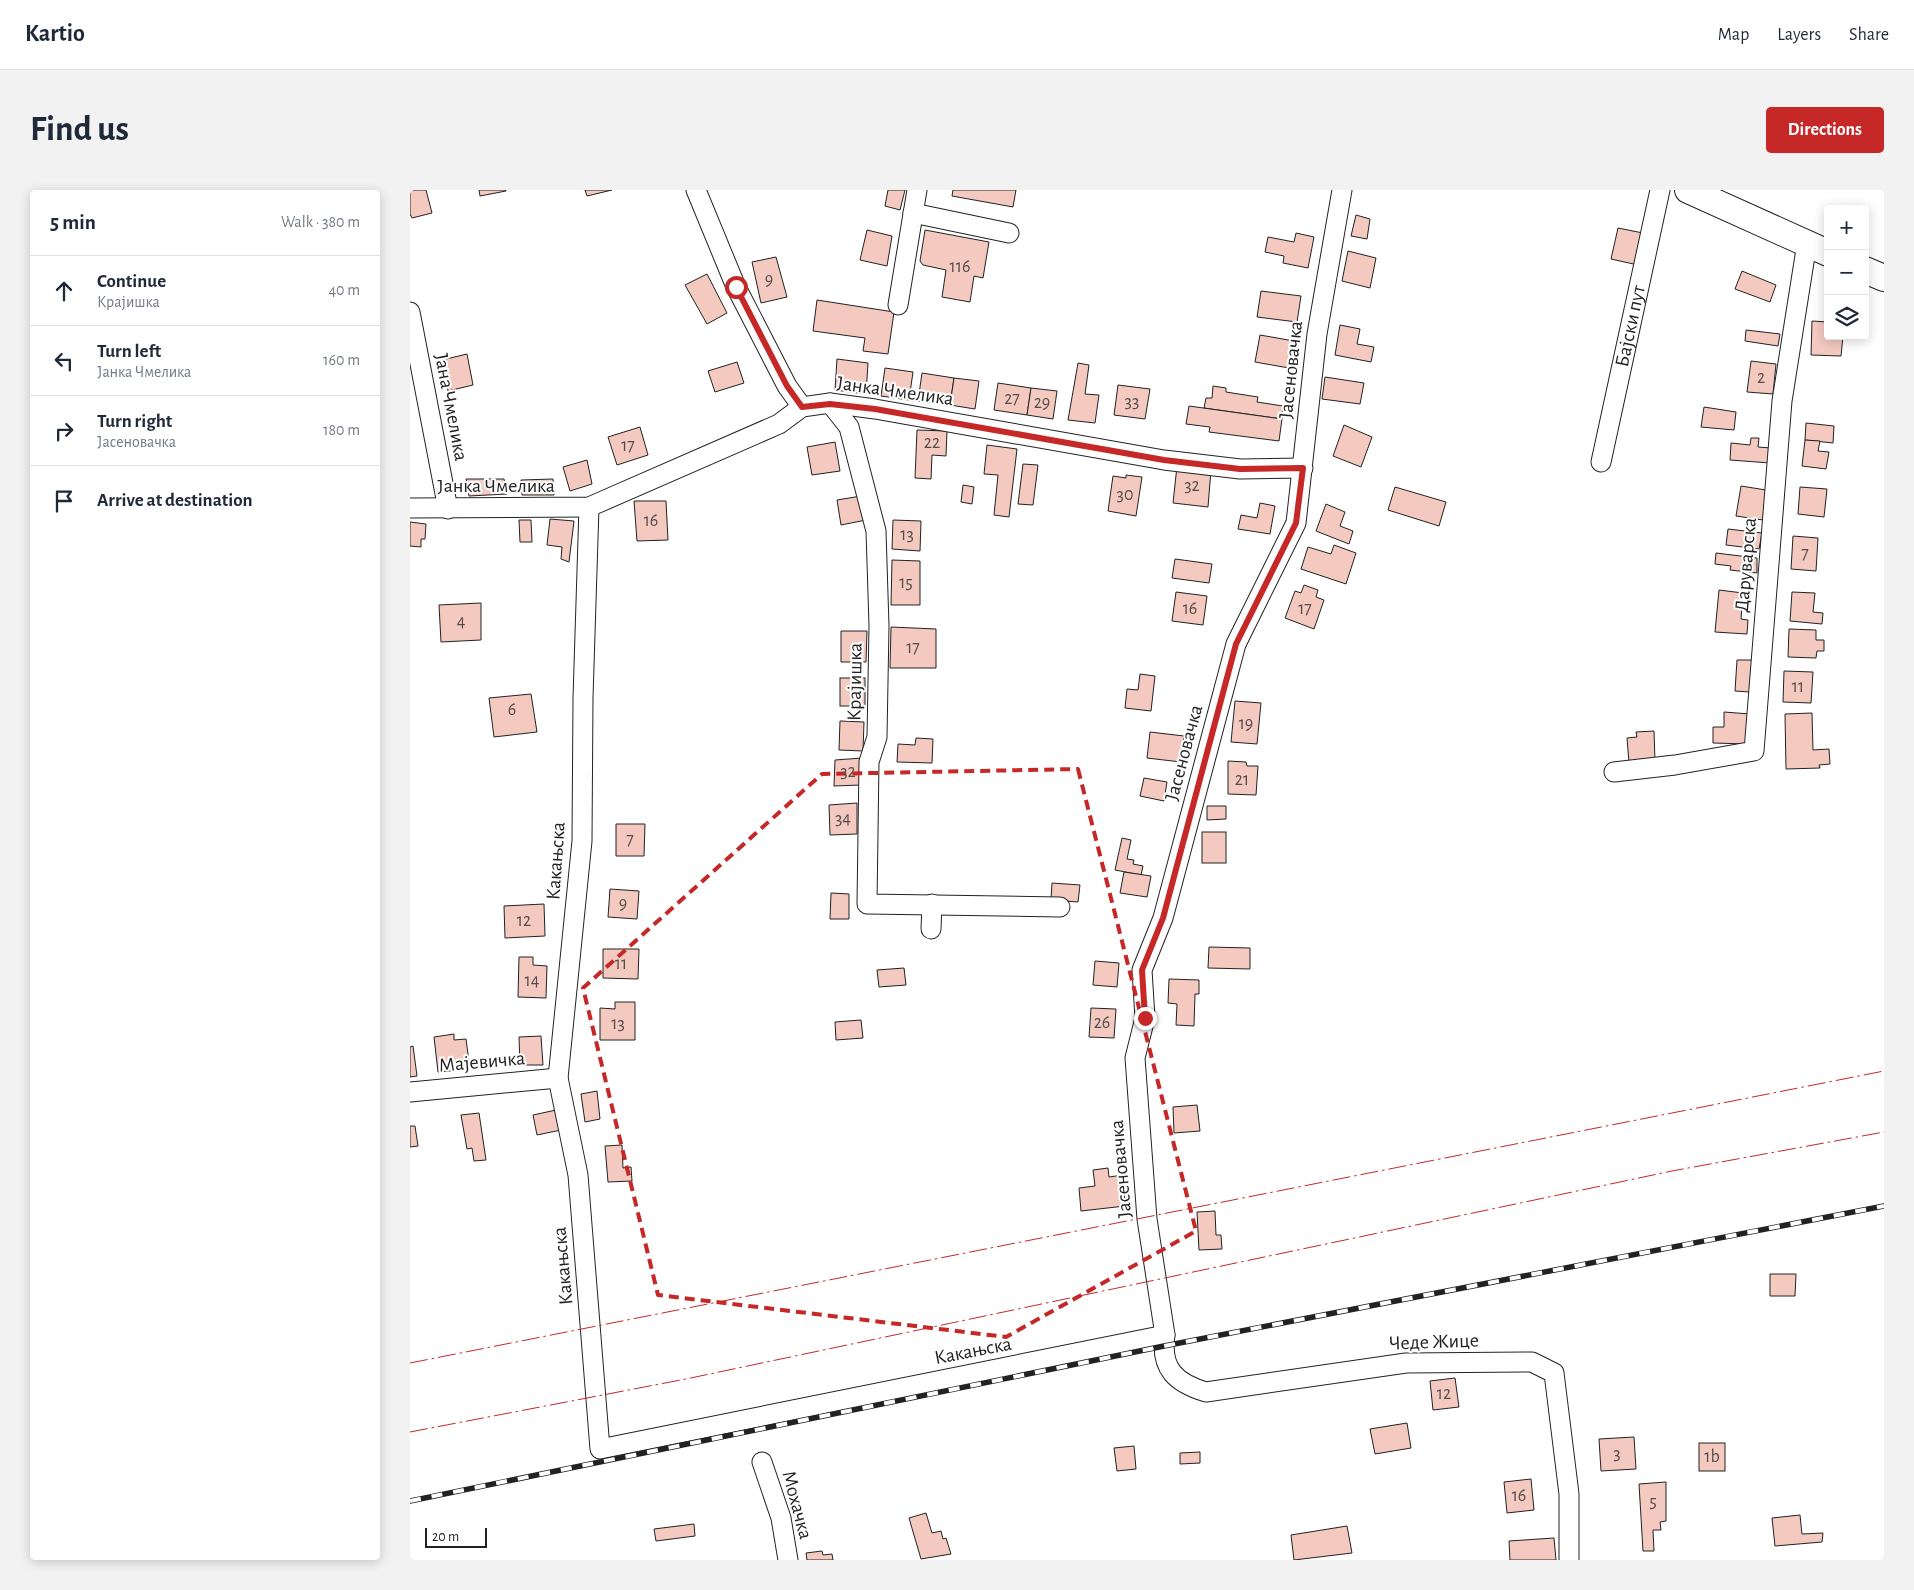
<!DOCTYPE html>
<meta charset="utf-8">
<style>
:root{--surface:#fff;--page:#f2f2f3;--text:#1f2937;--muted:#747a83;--line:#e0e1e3;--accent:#c62828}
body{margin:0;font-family:"Alegreya Sans",sans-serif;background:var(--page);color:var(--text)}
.controls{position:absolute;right:15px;top:15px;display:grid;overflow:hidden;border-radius:5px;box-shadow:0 2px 12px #0003}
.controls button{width:45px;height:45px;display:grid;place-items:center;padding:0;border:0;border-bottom:1px solid var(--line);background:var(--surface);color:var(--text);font:25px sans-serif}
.scale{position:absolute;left:15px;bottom:12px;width:62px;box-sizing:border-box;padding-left:5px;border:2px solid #222;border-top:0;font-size:14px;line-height:18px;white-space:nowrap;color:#222;-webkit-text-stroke:4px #fff;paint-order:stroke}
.stop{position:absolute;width:15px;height:15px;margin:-11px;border:4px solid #c62828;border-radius:50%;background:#fff}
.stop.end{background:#c62828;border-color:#fff;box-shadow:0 1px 5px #0008}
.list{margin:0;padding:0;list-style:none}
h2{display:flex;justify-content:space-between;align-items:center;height:65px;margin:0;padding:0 20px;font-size:21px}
h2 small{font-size:16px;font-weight:400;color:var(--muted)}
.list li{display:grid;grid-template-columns:32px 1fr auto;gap:15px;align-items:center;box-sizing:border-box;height:70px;padding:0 20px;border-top:1px solid var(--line)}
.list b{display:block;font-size:19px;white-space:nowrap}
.list p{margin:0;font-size:16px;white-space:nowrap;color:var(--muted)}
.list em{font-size:16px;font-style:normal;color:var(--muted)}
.icon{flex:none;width:28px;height:28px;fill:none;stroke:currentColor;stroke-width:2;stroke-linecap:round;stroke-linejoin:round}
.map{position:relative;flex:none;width:1474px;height:1370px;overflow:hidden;border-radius:5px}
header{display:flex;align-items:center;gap:30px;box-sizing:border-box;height:70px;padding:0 25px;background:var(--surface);border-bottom:1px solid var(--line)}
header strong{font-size:24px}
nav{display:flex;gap:28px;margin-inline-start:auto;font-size:18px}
.intro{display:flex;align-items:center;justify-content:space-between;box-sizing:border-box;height:120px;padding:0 30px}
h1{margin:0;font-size:35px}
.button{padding:12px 22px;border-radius:5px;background:var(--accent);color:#fff;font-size:18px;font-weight:700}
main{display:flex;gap:30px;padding:0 30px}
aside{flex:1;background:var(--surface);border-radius:5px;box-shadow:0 2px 12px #0003}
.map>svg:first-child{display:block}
.building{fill:#f3c9c0;stroke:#222}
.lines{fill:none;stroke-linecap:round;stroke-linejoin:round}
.street-casing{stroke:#222;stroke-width:21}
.secondary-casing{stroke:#222;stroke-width:28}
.street{stroke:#fff;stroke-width:19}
.secondary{stroke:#fff;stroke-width:26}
.rail-casing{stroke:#222;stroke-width:5.5}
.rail{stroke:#fff;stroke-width:4;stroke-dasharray:11;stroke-linecap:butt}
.power{stroke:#c62828;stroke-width:1;stroke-dasharray:18 4 2.5 4;stroke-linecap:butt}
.route{stroke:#c62828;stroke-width:6}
.marked{fill:none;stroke:#c62828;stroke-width:4;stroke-dasharray:10 6;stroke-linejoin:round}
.labels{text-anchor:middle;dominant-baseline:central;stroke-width:4;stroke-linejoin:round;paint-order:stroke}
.number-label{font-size:18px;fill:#564c4a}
.street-label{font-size:20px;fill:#222;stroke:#fff}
</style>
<header>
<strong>Kartio</strong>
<nav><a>Map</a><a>Layers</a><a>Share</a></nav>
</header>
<div class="intro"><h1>Find us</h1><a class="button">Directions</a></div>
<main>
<aside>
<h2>5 min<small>Walk · 380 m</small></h2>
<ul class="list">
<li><svg class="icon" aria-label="ahead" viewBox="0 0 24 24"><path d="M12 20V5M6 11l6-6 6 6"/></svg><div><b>Continue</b><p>Крајишка</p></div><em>40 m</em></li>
<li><svg class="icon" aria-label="left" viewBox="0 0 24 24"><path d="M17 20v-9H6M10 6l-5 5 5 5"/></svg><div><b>Turn left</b><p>Јанка Чмелика</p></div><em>160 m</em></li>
<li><svg class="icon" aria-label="right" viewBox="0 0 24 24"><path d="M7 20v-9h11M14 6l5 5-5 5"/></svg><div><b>Turn right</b><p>Јасеновачка</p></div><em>180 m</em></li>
<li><svg class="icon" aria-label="arrive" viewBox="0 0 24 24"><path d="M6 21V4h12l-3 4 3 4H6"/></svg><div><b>Arrive at destination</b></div></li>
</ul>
</aside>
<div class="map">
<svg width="1474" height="1370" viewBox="0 0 1474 1370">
<rect width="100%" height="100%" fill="#fff"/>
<g class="building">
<path d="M 0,0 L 16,0 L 22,23 L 2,28 L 0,24 Z"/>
<path d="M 69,0 L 96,0 L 96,1 L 70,6 Z"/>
<path d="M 175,0 L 202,0 L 177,6 Z"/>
<path d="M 478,0 L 495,0 L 490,20 L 475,16 Z"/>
<path d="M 543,0 L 606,0 L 603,17 L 542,6 Z"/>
<path d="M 946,25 L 960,29 L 957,49 L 941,46 Z"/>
<path d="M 1208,38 L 1233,43 L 1228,75 L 1201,69 Z"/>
<path d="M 457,40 L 482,46 L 477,76 L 450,70 Z"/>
<path d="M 515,40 L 579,52 L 573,88 L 564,86 L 560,112 L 532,107 L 536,80 L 513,75 L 510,71 Z"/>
<path d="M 886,43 L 904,47 L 898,78 L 873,73 L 874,66 L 855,62 L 858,47 L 884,52 Z"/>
<path d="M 938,61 L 966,68 L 960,98 L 932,91 Z"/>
<path d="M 366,67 L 377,107 L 351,113 L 342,72 Z"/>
<path d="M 1332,81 L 1366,95 L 1360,112 L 1325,99 Z"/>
<path d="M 297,84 L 317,123 L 297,134 L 275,95 Z"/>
<path d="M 851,101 L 891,106 L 887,132 L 847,127 Z"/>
<path d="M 407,110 L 484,122 L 478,164 L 453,161 L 455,148 L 403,141 Z"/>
<path d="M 1402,131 L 1418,132 L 1418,146 L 1433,146 L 1431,166 L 1401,165 Z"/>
<path d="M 930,135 L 950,139 L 947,154 L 964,157 L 961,172 L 925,165 Z"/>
<path d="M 1336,140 L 1370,144 L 1368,156 L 1335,151 Z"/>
<path d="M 850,145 L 884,151 L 879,178 L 845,172 Z"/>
<path d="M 57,164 L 63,195 L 38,201 L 32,170 Z"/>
<path d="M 427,169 L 458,173 L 456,204 L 425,200 Z"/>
<path d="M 1341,171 L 1366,174 L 1363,204 L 1337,202 Z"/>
<path d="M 327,172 L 334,193 L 305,202 L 298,181 Z"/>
<path d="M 668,173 L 679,175 L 675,204 L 689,205 L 685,233 L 658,230 Z"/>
<path d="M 475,178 L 503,182 L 499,210 L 471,206 Z"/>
<path d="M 512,183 L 544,188 L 540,215 L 508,211 Z"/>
<path d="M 915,187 L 954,193 L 950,214 L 912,209 Z"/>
<path d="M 544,188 L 569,191 L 565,219 L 540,215 Z"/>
<path d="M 588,193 L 621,198 L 617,225 L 584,220 Z"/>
<path d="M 708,195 L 740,199 L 735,229 L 704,225 Z"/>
<path d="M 803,196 L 816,198 L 816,202 L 848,207 L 847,212 L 873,216 L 872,229 L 794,218 L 796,208 L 802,208 Z"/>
<path d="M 621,198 L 647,201 L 643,229 L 617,225 Z"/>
<path d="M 779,216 L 872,229 L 869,251 L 799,242 L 800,237 L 776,234 Z"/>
<path d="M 1294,217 L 1326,222 L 1324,240 L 1291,237 Z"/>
<path d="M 1396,233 L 1424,236 L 1423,253 L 1395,250 Z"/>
<path d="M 934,235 L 962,247 L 951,277 L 923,266 Z"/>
<path d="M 230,237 L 238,265 L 207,275 L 198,247 Z"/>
<path d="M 507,240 L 537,241 L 536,266 L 522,265 L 521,289 L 505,288 Z"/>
<path d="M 1341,248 L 1349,248 L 1348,257 L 1361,258 L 1360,273 L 1320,270 L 1321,253 L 1340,255 Z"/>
<path d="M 1395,250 L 1410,251 L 1408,261 L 1419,262 L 1416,279 L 1392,276 Z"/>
<path d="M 425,252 L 430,281 L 402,285 L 397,257 Z"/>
<path d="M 577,255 L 607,259 L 599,327 L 584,325 L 588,285 L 574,284 Z"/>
<path d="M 177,270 L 182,294 L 160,301 L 153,277 Z"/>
<path d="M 613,274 L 628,275 L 623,315 L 608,314 Z"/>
<path d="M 767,276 L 801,280 L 798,317 L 763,313 Z"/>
<path d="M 716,285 L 732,287 L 726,326 L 698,321 L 703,286 L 716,288 Z"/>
<path d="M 56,289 L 94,289 L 97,304 L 59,306 Z"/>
<path d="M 143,289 L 144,305 L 112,305 L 111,290 Z"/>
<path d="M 553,295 L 564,297 L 562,314 L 551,312 Z"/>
<path d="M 1331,296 L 1356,300 L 1353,330 L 1326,326 Z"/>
<path d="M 985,297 L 1036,312 L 1029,336 L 978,320 Z"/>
<path d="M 1390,297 L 1417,299 L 1414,327 L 1388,324 Z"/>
<path d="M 451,306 L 456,330 L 431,335 L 427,310 Z"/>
<path d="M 224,311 L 256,311 L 258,350 L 227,351 Z"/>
<path d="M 850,313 L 865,316 L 860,344 L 828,339 L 831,325 L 847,328 Z"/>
<path d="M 916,314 L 935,322 L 930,336 L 943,341 L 939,354 L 906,341 Z"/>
<path d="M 140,329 L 164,331 L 159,372 L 151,369 L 152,357 L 137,355 Z"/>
<path d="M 109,330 L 121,330 L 122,352 L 110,352 Z"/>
<path d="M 483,330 L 511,331 L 510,361 L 482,359 Z"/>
<path d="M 0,332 L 16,334 L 15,349 L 11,349 L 11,357 L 0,356 Z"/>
<path d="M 1318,339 L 1352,343 L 1349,359 L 1316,355 Z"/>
<path d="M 1383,346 L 1408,348 L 1406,381 L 1381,379 Z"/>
<path d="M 924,355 L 946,363 L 936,394 L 891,379 L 898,357 L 921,364 Z"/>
<path d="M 1306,363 L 1347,368 L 1347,383 L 1320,380 L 1321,376 L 1305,374 Z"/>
<path d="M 765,369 L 802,374 L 799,393 L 762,388 Z"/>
<path d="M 482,370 L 510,371 L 510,415 L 481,415 Z"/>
<path d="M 894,395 L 908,400 L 906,407 L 914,410 L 904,439 L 875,428 L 885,401 L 891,403 Z"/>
<path d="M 1309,400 L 1333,403 L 1331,429 L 1338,430 L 1337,444 L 1305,442 Z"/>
<path d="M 766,402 L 797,406 L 793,435 L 762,431 Z"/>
<path d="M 1382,402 L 1405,403 L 1403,422 L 1413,423 L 1412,434 L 1380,431 Z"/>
<path d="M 71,413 L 71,450 L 31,452 L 29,415 Z"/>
<path d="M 481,437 L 526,439 L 526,478 L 480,478 Z"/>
<path d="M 1379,439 L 1406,440 L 1406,450 L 1414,450 L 1414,461 L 1407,461 L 1406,468 L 1378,467 Z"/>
<path d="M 431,441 L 457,441 L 456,472 L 431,472 Z"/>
<path d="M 1327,470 L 1344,470 L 1340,502 L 1325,501 Z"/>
<path d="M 1374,481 L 1403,482 L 1401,513 L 1373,512 Z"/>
<path d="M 730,484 L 745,486 L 741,521 L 715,518 L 717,499 L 728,500 Z"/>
<rect x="430" y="488" width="25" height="28"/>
<path d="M 121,504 L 127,542 L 84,547 L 79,508 Z"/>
<path d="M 825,511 L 851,513 L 847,554 L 821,552 Z"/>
<path d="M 1314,522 L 1340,524 L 1338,554 L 1303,553 L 1303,537 L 1314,537 Z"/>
<path d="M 1402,523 L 1403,560 L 1419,559 L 1420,574 L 1409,575 L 1410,578 L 1376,579 L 1375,524 Z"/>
<path d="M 430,531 L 454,532 L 453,561 L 429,560 Z"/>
<path d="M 1244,541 L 1245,572 L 1219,573 L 1217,548 L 1227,547 L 1226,542 Z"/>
<path d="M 740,542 L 774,546 L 771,572 L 737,568 Z"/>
<path d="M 506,548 L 523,549 L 522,573 L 487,572 L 488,554 L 505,555 Z"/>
<path d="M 452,568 L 451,595 L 424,596 L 425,570 Z"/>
<path d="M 818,571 L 836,572 L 837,576 L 848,576 L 846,605 L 818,604 Z"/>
<path d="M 734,588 L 757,592 L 754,611 L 730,606 Z"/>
<path d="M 447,613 L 447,644 L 420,645 L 419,615 Z"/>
<path d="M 797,616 L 816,616 L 816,629 L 797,630 Z"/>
<path d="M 206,634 L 235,634 L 234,666 L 206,666 Z"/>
<rect x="792" y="642" width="24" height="31"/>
<path d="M 712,648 L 721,650 L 717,669 L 724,670 L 723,674 L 733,676 L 731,685 L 705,680 Z"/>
<path d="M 714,682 L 741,686 L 737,707 L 710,703 Z"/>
<path d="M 642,693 L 670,695 L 668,712 L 641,710 Z"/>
<path d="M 200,699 L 229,701 L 227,729 L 198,727 Z"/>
<path d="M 421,703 L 439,704 L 439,729 L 420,729 Z"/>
<path d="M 134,714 L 135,746 L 95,748 L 94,716 Z"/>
<path d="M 799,757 L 840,758 L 840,779 L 798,778 Z"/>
<path d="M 193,759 L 229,759 L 228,789 L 193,788 Z"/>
<path d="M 109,767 L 123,767 L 123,775 L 137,776 L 136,808 L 108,807 Z"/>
<path d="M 685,771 L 709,773 L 707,797 L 683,795 Z"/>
<path d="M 494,778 L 496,795 L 469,797 L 467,780 Z"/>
<path d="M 759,789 L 789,790 L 789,804 L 785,804 L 784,836 L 766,835 L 767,814 L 758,813 Z"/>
<path d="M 205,812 L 225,812 L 225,850 L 190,850 L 190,818 L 205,819 Z"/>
<path d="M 681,818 L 706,819 L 704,848 L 679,847 Z"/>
<path d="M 451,830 L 453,848 L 426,850 L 425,832 Z"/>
<path d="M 44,844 L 44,850 L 56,849 L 60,879 L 28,882 L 24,847 Z"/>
<path d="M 131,846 L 133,875 L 110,875 L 109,847 Z"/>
<path d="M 3,856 L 7,886 L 0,887 L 0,857 Z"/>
<path d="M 187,901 L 190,929 L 175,932 L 171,904 Z"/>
<path d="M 787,915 L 790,941 L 764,943 L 763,917 Z"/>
<path d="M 146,920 L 151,940 L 127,945 L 123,925 Z"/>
<path d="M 69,923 L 76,970 L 64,971 L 62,958 L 57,959 L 51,925 Z"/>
<path d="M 0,936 L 5,936 L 8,956 L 0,957 Z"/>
<path d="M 212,955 L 213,978 L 221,977 L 222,991 L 198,992 L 195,956 Z"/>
<path d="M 698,978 L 699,987 L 713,985 L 715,1016 L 671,1021 L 669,998 L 685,996 L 683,980 Z"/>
<path d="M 805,1021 L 806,1045 L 811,1045 L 812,1059 L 789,1060 L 787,1022 Z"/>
<path d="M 1360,1084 L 1386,1084 L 1385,1106 L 1360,1106 Z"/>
<path d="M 1045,1188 L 1049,1217 L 1023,1220 L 1020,1191 Z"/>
<path d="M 997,1233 L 1001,1258 L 965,1264 L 960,1239 Z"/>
<path d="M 1224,1247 L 1226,1279 L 1191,1281 L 1189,1249 Z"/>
<rect x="1289" y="1253" width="26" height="28"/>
<path d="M 724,1256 L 726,1279 L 707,1281 L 704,1258 Z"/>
<path d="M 790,1262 L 790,1273 L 770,1274 L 770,1263 Z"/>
<path d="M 1121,1289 L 1124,1320 L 1097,1323 L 1094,1292 Z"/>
<path d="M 1256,1292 L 1256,1331 L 1250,1332 L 1251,1340 L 1243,1340 L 1244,1361 L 1233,1361 L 1229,1294 Z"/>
<path d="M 516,1323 L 522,1343 L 531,1341 L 533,1349 L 536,1348 L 541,1364 L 511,1369 L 499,1328 Z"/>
<path d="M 1390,1325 L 1392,1344 L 1413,1343 L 1412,1352 L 1365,1356 L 1362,1328 Z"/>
<path d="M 284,1334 L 285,1346 L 246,1351 L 244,1339 Z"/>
<path d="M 937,1336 L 942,1363 L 884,1370 L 881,1345 Z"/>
<path d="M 1144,1348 L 1146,1370 L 1100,1370 L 1099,1351 Z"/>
<path d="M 412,1361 L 413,1365 L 422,1364 L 423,1370 L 397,1370 L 396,1363 Z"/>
</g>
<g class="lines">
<defs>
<g id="street">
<path d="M 286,0 L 326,97 L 377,196 L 392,217"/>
<path d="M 932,0 L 907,144 L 886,333 L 826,454 L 753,728 L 732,780 L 735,828 L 725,868 L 737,1029 L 755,1145 C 750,1179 766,1193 796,1202 L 996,1173 L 1122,1172 L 1144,1183 L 1159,1304 L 1159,1370"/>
<path d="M 503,23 L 599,43"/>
<path d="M 488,115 L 507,0"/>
<path d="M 0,122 L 38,319"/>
<path d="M 420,213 L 439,237 L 466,341 L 469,436 L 467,547 L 459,572 L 457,714 L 650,717"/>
<path id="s1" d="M 1191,272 L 1250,0"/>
<path d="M 179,317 L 173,508 L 172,651 L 148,888 L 168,985 L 190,1259 L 755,1145"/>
<path d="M 0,318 L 179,317 L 369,234 L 392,217 L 420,213 L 465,219 L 754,270 L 830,279 L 893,278"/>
<path d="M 1204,582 L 1265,575 L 1344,561 L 1372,211 L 1397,53"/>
<path d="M 521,739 L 522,714"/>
<path d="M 0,902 L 148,888"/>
<path d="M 352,1272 L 371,1328 L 378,1370"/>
</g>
<g id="secondary">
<path d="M 1278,0 L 1418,63"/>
<path d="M 1455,80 L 1474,88"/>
</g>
</defs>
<use href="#street" class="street-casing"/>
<use href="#secondary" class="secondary-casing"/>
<use href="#street" class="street"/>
<use href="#secondary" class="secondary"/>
<defs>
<path id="rail" d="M 0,1311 L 754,1156 L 1474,1016"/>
</defs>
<use href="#rail" class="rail-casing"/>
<use href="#rail" class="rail"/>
<g class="power">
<path d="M 0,1173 L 1474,881"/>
<path d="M 0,1242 L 276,1189 L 1262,981 L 1474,942"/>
</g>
</g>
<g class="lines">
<path class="route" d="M 326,97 L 377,196 L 392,217 L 420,214 L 465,219 L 754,270 L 830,279 L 893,278 L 886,333 L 826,454 L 753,728 L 732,780 L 735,828"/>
</g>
<path class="marked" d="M 668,579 L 786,1041 L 596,1147 L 248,1105 L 173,798 L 412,584 Z"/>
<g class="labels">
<g class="number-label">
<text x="550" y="77">116</text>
<text x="359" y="90">9</text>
<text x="1351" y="188">2</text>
<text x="602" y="209">27</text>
<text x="722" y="212">33</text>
<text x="632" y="213">29</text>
<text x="522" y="253">22</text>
<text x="218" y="256">17</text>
<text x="782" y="296">32</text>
<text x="715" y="305">30</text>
<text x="241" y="331">16</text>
<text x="497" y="345">13</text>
<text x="1395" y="364">7</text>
<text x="496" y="393">15</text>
<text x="780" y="419">16</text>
<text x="895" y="419">17</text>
<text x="51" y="432">4</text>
<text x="503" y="458">17</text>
<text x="1388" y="497">11</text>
<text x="102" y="520">6</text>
<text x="836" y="534">19</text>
<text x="438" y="582">32</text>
<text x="832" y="590">21</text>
<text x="433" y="629">34</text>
<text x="220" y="650">7</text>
<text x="213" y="714">9</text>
<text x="114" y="731">12</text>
<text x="211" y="774">11</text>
<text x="122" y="791">14</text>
<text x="692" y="833">26</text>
<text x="208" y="834">13</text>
<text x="1034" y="1204">12</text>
<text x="1207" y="1264">3</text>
<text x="1302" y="1267">1b</text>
<text x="1109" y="1306">16</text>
<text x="1243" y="1312">5</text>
</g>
<g class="street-label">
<text stroke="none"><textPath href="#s1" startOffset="139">Бајски пут</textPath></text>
<text transform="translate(881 180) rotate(-84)">Јасеновачка</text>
<text transform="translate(485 201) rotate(8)">Јанка Чмелика</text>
<text transform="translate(41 217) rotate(79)">Јана Чмелика</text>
<text x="86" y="296">Јанка Чмелика</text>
<text transform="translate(1336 375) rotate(-85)">Даруварска</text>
<text transform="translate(445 492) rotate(-89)">Крајишка</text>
<text transform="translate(774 563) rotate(-75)">Јасеновачка</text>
<text transform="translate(146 671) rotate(-86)">Какањска</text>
<text transform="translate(72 872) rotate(-5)">Мајевичка</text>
<text transform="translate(711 979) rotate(-95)">Јасеновачка</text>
<text transform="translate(153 1076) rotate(-95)">Какањска</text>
<text transform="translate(1024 1152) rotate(-2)">Чеде Жице</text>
<text transform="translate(563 1161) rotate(-11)">Какањска</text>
<text transform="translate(387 1315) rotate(75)">Мохачка</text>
</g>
</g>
</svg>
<div class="controls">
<button>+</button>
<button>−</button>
<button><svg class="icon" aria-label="layers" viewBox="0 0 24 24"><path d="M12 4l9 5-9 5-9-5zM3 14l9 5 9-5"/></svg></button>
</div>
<div class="scale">20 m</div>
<div class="stop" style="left:326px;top:97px"></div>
<div class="stop end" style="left:735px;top:828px"></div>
</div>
</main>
